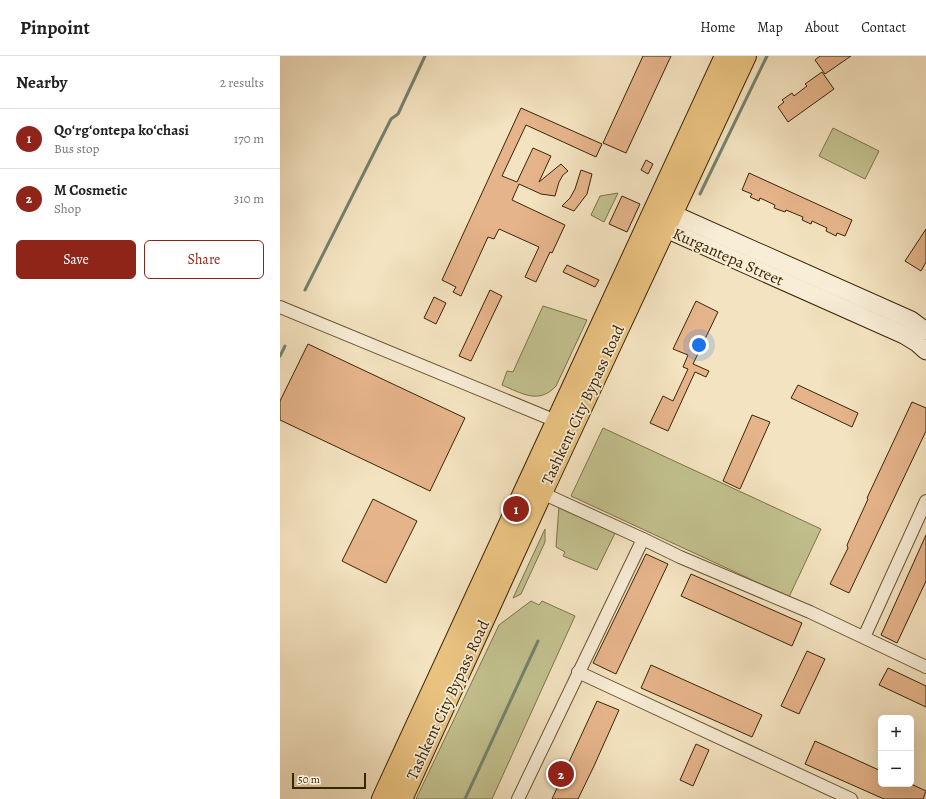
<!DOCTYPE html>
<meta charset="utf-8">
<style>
:root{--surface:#fff;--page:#f6f6f6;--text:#202124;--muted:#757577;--line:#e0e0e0;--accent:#8f2418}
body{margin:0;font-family:Alegreya,serif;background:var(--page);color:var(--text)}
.controls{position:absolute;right:12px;bottom:12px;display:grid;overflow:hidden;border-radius:6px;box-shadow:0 4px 16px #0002}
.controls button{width:36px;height:36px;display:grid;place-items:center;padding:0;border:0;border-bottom:1px solid var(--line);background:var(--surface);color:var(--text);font:20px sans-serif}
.scale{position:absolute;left:12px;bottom:10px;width:74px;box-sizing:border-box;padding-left:4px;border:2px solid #3a2503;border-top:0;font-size:11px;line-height:14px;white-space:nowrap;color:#3a2503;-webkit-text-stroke:3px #f8edd6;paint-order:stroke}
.you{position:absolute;left:419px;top:289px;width:14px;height:14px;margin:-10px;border:3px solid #fff;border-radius:50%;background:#1a73e8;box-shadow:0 0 0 6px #1a73e833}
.badge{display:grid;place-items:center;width:26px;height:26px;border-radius:50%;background:var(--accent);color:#fff;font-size:13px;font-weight:700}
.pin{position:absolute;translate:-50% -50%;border:2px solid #fff;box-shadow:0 1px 4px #0006}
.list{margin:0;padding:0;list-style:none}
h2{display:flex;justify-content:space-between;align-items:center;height:52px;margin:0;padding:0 16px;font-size:17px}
h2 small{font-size:13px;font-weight:400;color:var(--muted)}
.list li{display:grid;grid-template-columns:26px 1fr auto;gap:12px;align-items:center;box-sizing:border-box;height:60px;padding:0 16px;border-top:1px solid var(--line)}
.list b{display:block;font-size:15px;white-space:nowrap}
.list p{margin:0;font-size:13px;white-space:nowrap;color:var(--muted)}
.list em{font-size:13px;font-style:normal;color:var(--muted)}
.actions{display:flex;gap:8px;padding:12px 16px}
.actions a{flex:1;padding:9px 0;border:1px solid var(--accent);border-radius:6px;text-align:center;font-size:14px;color:var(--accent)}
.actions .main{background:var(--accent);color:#fff}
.map{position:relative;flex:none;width:646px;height:743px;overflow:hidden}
header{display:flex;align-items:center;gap:24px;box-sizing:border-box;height:56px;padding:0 20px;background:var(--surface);border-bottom:1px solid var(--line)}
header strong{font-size:19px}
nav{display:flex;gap:22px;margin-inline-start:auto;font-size:14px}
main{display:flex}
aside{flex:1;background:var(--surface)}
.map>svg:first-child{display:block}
.green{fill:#c2c18e;stroke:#7e7348}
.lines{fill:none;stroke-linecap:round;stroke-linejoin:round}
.stream{stroke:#75816e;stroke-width:3}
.building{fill:#e6b48b;stroke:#3a2503}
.minor-casing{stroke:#685432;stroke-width:14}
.secondary-casing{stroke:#3a2503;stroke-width:19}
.trunk-casing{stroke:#3a2503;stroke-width:22}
.minor{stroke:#f8edd6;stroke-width:12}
.secondary{stroke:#f8edd6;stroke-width:17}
.trunk{stroke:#eac280;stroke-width:20}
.labels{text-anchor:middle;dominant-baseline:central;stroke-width:3.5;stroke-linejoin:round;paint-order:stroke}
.street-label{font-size:16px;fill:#3a2503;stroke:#f8edd6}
</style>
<header>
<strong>Pinpoint</strong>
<nav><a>Home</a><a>Map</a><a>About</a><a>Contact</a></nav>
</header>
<main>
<aside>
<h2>Nearby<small>2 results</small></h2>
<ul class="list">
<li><span class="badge">1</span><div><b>Qoʻrgʻontepa koʻchasi</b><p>Bus stop</p></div><em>170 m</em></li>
<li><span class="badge">2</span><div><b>M Cosmetic</b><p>Shop</p></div><em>310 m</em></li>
</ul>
<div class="actions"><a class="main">Save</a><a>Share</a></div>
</aside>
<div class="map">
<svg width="646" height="743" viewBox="0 0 646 743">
<rect width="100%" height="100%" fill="#f4e3c0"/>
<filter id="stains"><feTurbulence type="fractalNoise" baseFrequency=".005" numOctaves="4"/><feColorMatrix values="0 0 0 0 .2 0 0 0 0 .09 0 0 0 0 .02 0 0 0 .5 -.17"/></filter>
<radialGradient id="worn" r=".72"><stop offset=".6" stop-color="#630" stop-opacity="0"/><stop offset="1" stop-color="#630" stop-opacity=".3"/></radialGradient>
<g class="green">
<path d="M 553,72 L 599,95 L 585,123 L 539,100 Z"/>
<path d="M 338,137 L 324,166 L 311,159 L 320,140 Z"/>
<path d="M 263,250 L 307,264 L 276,330 C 259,349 241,337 222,329 L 227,315 L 233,316 Z"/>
<path d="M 323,372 L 541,473 L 509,541 L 291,440 Z"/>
<path d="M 279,450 L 335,477 L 317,514 L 283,500 L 285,496 L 276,491 Z"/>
<path d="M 265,473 L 265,486 L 241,538 L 233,542 Z"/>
<path d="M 251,545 L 259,549 L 262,545 L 295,560 L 212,743 L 136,743 L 219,569 Z"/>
</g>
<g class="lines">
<g class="stream">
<path d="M 420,138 L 487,0"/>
<path d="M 25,234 L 111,63 L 118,58 L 145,0"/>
<path d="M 0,300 L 5,290"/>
<path d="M 185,743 L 258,585"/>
</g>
</g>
<g class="building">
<path d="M 363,0 L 391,0 L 346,97 L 323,87 Z"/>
<path d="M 540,0 L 571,0 L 545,18 L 535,4 Z"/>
<path d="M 542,16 L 554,33 L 508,66 L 498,51 L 504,46 L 502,44 L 512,37 L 514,40 L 527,30 L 525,28 Z"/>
<path d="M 241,52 L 322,88 L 316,101 L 246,69 L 222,120 L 237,126 L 253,92 L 271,100 L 259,126 L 281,108 L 288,115 L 283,119 L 279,126 L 275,140 L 261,138 L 239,128 L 232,144 L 285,169 L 272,197 L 270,196 L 256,226 L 245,221 L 259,191 L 219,173 L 214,183 L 208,181 L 181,240 L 173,236 L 176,231 L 162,224 Z"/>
<path d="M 366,104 L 373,108 L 368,118 L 361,114 Z"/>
<path d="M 301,114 L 312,118 L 307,138 L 294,155 L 282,150 L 290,142 L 295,133 Z"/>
<path d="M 469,117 L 572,164 L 565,180 L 557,177 L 556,180 L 546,175 L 547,172 L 532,165 L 531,168 L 522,164 L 523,161 L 506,154 L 505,156 L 494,152 L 495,149 L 480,142 L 479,145 L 470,141 L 472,138 L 462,134 Z"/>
<path d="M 342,140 L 360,148 L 347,176 L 329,168 Z"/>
<path d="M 646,173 L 646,206 L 641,215 L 625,205 Z"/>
<path d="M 287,209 L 319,224 L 315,231 L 283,216 Z"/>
<path d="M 210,234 L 222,240 L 191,305 L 179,300 Z"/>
<path d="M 154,241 L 166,247 L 156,268 L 144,262 Z"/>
<path d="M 416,245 L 438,256 L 413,308 L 429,315 L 426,321 L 415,316 L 388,375 L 370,367 L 383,340 L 393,345 L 408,313 L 403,311 L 408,299 L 393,293 Z"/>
<path d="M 28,288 L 185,362 L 150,435 L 0,364 L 0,345 Z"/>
<path d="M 518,329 L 578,357 L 572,371 L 511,342 Z"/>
<path d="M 632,346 L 646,352 L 646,375 L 569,537 L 550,528 L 568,492 L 567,489 L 588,443 L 587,442 Z"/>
<path d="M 472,359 L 490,366 L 460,433 L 443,425 Z"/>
<path d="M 93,443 L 137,465 L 106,527 L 62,505 Z"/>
<path d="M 646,479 L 646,525 L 617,587 L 601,579 Z"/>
<path d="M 366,498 L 388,508 L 336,618 L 313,607 Z"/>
<path d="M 411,518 L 522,567 L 512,590 L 401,540 Z"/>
<path d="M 527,595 L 545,603 L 519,658 L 501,650 Z"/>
<path d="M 371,609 L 482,659 L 472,681 L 361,632 Z"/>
<path d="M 608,612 L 646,630 L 646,651 L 599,629 Z"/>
<path d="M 317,645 L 339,654 L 314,710 L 298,743 L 272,743 Z"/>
<path d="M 535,685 L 601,715 L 601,728 L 631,728 L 646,735 L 643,743 L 604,743 L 525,708 Z"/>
<path d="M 416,688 L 429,694 L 413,730 L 400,724 Z"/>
</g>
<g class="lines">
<defs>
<g id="minor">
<path d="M 0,251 L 276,365"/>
<path d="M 262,437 L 363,483"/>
<path d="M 584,581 L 646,445"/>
<path d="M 298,616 L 571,743"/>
<path d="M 238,743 L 363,483 L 400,501 L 530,556 L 646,611"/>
</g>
<g id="secondary">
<path d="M 380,158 L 393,158 L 631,264 L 646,275"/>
<path d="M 377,163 L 386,173 L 624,279 L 637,287 L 646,295"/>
</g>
<g id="trunk">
<path d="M 102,743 L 445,0"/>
<path d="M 122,743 L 262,437 L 466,0"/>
</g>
</defs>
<use href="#minor" class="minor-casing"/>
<use href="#secondary" class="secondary-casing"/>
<use href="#trunk" class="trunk-casing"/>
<use href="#minor" class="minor"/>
<use href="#secondary" class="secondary"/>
<use href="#trunk" class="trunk"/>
</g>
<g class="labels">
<g class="street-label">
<text transform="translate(448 201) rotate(24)">Kurgantepa Street</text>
<text transform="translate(303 349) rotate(-65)">Tashkent City Bypass Road</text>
<text transform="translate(168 644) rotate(-65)">Tashkent City Bypass Road</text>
</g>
</g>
<rect width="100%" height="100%" filter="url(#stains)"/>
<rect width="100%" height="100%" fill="url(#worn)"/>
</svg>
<div class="controls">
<button>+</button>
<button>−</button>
</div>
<div class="scale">50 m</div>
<div class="you"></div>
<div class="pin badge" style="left:236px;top:453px">1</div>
<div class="pin badge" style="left:281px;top:718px">2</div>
</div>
</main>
